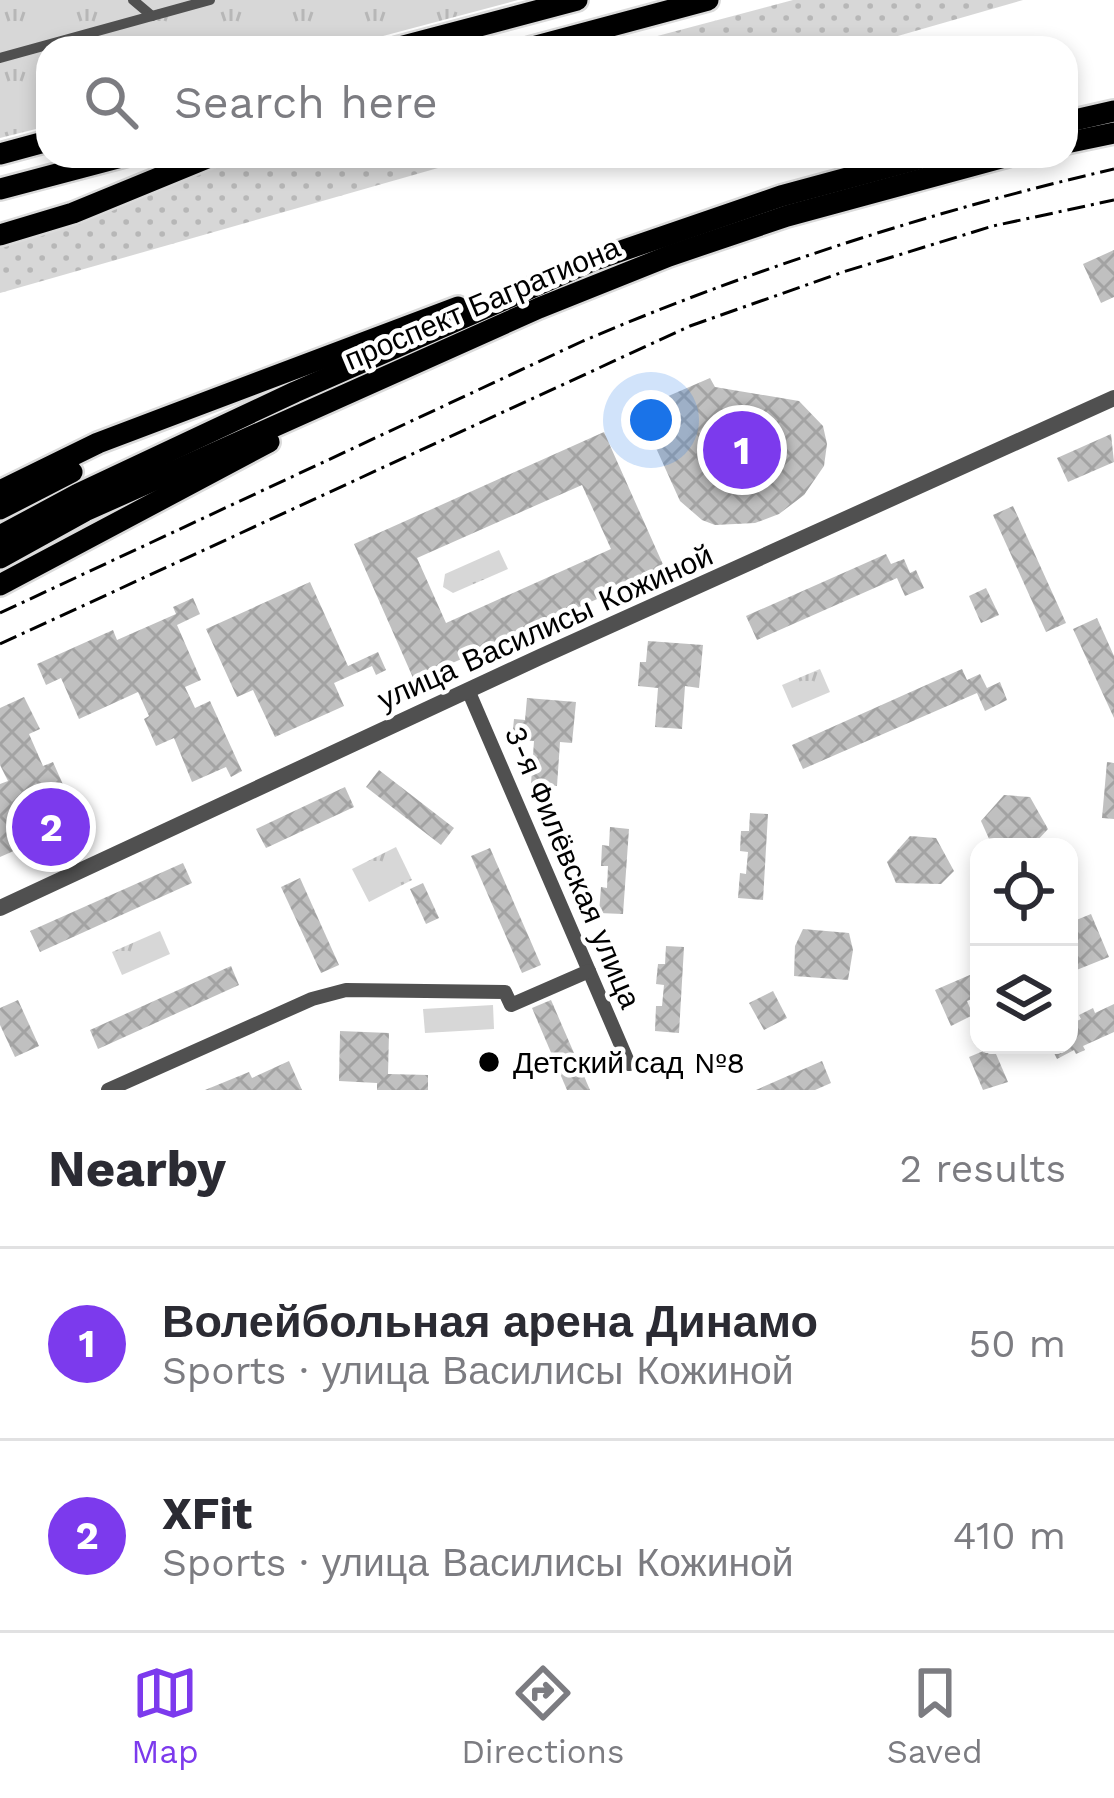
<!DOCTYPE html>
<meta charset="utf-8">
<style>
:root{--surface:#fff;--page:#f2f2f3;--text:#2b2b33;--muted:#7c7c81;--line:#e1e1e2;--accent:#7c3aed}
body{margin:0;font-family:"Work Sans",sans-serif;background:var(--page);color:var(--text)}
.controls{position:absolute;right:36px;bottom:36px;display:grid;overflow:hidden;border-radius:24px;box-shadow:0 6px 18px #0003}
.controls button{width:108px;height:108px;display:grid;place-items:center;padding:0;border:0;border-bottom:3px solid var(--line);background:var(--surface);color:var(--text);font:60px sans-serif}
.you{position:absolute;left:651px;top:420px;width:42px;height:42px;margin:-30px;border:9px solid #fff;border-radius:50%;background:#1a73e8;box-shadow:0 0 0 18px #1a73e833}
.badge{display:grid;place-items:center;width:78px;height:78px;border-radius:50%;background:var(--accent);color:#fff;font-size:39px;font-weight:700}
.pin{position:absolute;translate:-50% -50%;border:6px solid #fff;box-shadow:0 3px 12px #0006}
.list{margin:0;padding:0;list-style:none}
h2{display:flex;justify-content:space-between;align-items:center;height:156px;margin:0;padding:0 48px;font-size:51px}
h2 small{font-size:39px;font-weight:400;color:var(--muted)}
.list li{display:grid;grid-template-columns:78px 1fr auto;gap:36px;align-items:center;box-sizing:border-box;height:192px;padding:0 48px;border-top:3px solid var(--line)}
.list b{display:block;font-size:45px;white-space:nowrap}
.list p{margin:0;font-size:39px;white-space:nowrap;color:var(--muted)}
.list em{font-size:39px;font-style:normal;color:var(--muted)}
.icon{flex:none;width:66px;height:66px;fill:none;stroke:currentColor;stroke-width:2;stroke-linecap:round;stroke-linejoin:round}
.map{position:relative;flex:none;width:1114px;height:1090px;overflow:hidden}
.search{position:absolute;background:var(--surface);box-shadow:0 6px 18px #0003;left:36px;right:36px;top:36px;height:132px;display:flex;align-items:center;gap:30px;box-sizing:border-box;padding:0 42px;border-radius:36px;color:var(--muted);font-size:45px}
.sheet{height:540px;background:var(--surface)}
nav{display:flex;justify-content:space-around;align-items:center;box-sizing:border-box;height:168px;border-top:3px solid var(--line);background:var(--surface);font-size:33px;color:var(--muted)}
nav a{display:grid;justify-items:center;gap:6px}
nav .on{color:var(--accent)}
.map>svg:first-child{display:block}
.grass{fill:url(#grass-dots)}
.park{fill:url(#park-tufts)}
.garden{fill:#d7d7d7}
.building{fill:url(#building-cross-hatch);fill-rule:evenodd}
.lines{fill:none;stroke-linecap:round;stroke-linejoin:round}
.primary-casing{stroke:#dbdbdb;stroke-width:26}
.pedestrian{stroke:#505050;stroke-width:10}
.minor{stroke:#505050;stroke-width:14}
.tertiary{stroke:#505050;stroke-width:16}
.primary{stroke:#000;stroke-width:21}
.rail{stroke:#000;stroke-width:3;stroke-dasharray:18 6 3 6;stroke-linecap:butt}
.poi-dot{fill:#000;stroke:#fff;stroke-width:4.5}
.labels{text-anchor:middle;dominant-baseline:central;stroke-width:9;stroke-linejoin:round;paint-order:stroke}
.street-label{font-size:30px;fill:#000;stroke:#fff}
.poi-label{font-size:30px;fill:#000;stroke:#fff;text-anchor:start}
</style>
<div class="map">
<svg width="1114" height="1090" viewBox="0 0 1114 1090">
<defs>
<pattern id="grass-dots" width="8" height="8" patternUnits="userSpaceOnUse" patternTransform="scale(3)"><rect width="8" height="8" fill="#d7d7d7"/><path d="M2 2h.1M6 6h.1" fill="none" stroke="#b7b7b7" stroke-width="1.8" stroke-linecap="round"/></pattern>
<pattern id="park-tufts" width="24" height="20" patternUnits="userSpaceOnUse" patternTransform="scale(3)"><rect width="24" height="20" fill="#d7d7d7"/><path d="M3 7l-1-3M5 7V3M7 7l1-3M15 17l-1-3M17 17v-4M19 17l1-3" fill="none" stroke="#b7b7b7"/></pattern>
<pattern id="building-cross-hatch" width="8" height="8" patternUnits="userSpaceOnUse" patternTransform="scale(3)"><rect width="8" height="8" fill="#c0c0c0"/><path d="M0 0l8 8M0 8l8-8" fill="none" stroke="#a3a3a3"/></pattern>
</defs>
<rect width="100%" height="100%" fill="#fff"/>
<g class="grass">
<path d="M 793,0 L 1023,0 L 856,48 L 612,48 Z"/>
<path d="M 226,156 L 480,156 L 0,293 L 0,242 Z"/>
</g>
<g class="park">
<path d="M 0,0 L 518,0 L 338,48 L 48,48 L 48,126 L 0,138 Z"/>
<path d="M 499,550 L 508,569 L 453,593 L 443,587 L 445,574 Z"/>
<path d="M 820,669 L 830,692 L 792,708 L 782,685 Z"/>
<path d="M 396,847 L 412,880 L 369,902 L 352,869 Z"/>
<path d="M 160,931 L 170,954 L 122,975 L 112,952 Z"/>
</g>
<path class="garden" d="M 493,1005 L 494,1029 L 425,1033 L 423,1009 Z"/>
<g class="building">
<path d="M 1114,250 L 1114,297 L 1101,303 L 1083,264 Z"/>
<path d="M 710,378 L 715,387 L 799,401 L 823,426 L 827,444 L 824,466 L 804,495 L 779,514 L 755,523 L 715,525 L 702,520 L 680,501 L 647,428 L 651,426 L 643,407 Z"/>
<path d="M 604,432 L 665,569 L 414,680 L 354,544 ZM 582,485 L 611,549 L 446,623 L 417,558 Z"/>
<path d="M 1111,434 L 1114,462 L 1068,482 L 1057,458 Z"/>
<path d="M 1013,506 L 1066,623 L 1046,632 L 993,515 Z"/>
<path d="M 886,554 L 891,564 L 904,559 L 910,573 L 916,570 L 924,588 L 905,596 L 897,578 L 757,640 L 746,616 Z"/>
<path d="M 310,582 L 348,666 L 378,652 L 386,670 L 376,675 L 372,666 L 334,683 L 344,706 L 275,737 L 253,690 L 237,697 L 206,629 Z"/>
<path d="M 986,588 L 999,615 L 981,623 L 969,596 Z"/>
<path d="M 193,598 L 200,614 L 177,625 L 201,680 L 185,687 L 195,708 L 210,701 L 242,771 L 231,777 L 226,767 L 192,782 L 174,738 L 156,746 L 144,719 L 149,716 L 138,692 L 79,719 L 61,678 L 46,685 L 37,664 L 113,630 L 117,640 L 176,614 L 173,607 Z"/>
<path d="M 1097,618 L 1114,656 L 1114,718 L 1073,629 Z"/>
<path d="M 648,641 L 703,645 L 699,688 L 685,686 L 682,729 L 655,727 L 658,688 L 638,686 L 640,662 L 646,662 Z"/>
<path d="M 962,669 L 967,680 L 980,674 L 987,688 L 1000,682 L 1007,700 L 985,711 L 977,693 L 803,769 L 792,745 Z"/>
<path d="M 24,697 L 40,729 L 29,734 L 43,766 L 53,762 L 77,816 L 69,819 L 72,825 L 0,857 L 0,784 L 8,781 L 0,765 L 0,708 Z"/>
<path d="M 527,698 L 576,702 L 572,743 L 560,742 L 557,786 L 531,784 L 534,741 L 512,739 L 514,719 L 525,720 Z"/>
<path d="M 1107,762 L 1114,763 L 1114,819 L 1102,818 Z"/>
<path d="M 379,770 L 454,828 L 441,845 L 366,787 Z"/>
<path d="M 345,787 L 354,807 L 266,848 L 256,829 Z"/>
<path d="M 1004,795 L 1030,797 L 1048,829 L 1035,843 L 990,841 L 981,821 Z"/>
<path d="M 750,813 L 768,814 L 763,900 L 738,898 L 740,873 L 746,874 L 748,852 L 740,851 L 741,831 L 749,831 Z"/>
<path d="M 610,827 L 629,829 L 623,914 L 599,913 L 601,887 L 607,888 L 608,866 L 601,866 L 602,845 L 609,846 Z"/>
<path d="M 910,836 L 936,838 L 954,871 L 941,884 L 896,883 L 887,862 Z"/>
<path d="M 490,848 L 541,965 L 522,973 L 471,856 Z"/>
<path d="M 183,863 L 192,883 L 40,952 L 30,931 Z"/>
<path d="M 300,878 L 339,965 L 321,973 L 281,887 Z"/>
<path d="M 423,883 L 439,918 L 426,924 L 410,889 Z"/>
<path d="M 1091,914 L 1109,957 L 1069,973 L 1069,923 Z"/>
<path d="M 803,929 L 849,933 L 853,950 L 848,980 L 794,976 L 795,946 Z"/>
<path d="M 666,946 L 684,947 L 679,1033 L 655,1031 L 656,1006 L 662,1006 L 664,985 L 656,984 L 658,964 L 665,964 Z"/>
<path d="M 231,966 L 239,985 L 98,1049 L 90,1030 Z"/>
<path d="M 979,971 L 979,996 L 967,1001 L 973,1015 L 951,1026 L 935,990 Z"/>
<path d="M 773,991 L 787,1018 L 764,1030 L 749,1003 Z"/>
<path d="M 18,1000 L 39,1046 L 15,1057 L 0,1025 L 0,1008 Z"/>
<path d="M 551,1000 L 590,1090 L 567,1090 L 532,1008 Z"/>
<path d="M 1114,1004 L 1114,1032 L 1083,1046 L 1085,1050 L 1076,1054 L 1074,1050 L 1057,1059 L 1050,1045 L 1069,1045 L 1069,1025 L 1081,1019 L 1079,1015 L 1093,1008 L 1095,1013 Z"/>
<path d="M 340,1031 L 389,1033 L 388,1074 L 428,1075 L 428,1090 L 377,1090 L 377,1083 L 339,1081 Z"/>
<path d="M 993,1047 L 1008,1082 L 983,1090 L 969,1057 Z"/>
<path d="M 289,1061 L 302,1090 L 205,1090 L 249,1072 L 252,1078 Z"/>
<path d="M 822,1061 L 831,1083 L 815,1090 L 756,1090 Z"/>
</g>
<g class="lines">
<defs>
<g id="primary">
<path d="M 396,48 L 577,0"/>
<path d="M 529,48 L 708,0"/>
<path d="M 1066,122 L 1114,111"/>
<path d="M 1066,143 L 1114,133"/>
<path d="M 0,154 L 48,141"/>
<path d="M 0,189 L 125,156"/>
<path d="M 0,235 L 73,213 L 212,156"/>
<path d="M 0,491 L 98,443 L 458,307"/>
<path d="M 0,509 L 72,472"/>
<path d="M 0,536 L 78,494 L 295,392 L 595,260 L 781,196 L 929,156"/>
<path d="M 0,558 L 85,511 L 539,308 L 669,256 L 787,216 L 1008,156"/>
<path d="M 0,585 L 269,442"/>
</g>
</defs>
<use href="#primary" class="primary-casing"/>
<g class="pedestrian">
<path d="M 133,0 L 152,16"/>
<path d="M 0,58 L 210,0"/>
</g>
<g class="minor">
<path d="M 468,690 L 629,1064"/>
<path d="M 108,1090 L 312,999 L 346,990 L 505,992 L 511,1005 L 589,971"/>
</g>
<path class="tertiary" d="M 0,908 L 540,657 L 1114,398"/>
<use href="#primary" class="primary"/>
<g class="rail">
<path d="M 0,613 L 583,341 C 755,268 932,211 1114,169"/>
<path d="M 0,644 L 690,326 L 843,272 L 993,226 L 1114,200"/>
</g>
</g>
<circle class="poi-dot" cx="489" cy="1062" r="12"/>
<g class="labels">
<g class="street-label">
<text transform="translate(482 303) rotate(-23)">проспект Багратиона</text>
<text transform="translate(545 627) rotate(-24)">улица Василисы Кожиной</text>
<text transform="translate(573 867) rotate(67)">3-я Филёвская улица</text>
</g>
<g class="poi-label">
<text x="513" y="1062">Детский сад №8</text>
</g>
</g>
</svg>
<div class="controls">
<button><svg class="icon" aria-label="locate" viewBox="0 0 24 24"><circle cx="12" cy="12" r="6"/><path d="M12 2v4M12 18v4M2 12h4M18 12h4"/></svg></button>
<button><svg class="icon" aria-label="layers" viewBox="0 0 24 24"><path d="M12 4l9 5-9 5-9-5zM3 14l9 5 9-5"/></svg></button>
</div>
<div class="you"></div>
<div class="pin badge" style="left:742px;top:450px">1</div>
<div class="pin badge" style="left:51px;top:827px">2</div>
<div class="search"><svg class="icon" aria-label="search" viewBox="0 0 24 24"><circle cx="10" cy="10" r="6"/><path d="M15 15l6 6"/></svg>Search here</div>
</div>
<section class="sheet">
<h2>Nearby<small>2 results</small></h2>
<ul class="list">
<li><span class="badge">1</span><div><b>Волейбольная арена Динамо</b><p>Sports · улица Василисы Кожиной</p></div><em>50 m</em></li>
<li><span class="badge">2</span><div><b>XFit</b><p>Sports · улица Василисы Кожиной</p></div><em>410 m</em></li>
</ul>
</section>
<nav>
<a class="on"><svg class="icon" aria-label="map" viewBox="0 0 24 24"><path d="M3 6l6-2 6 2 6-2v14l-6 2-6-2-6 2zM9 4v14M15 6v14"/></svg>Map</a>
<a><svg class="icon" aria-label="directions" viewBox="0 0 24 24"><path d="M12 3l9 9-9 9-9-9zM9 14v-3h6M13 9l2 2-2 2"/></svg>Directions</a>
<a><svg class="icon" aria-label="saved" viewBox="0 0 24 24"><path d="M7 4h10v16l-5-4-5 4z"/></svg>Saved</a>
</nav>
